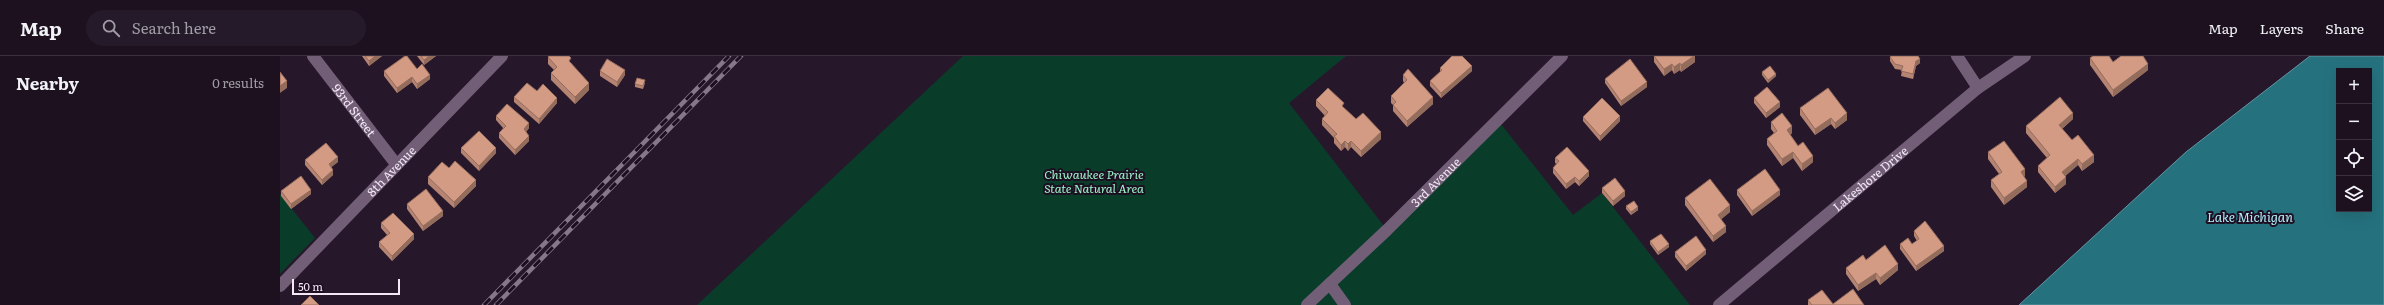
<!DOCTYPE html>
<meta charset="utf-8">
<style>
:root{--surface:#1d1120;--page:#251a29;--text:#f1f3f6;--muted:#a09da5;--line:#3b313e}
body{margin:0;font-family:Literata,serif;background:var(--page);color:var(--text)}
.controls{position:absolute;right:12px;top:12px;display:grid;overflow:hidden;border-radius:0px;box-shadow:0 4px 16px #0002}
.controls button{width:36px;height:36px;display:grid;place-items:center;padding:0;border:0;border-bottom:1px solid var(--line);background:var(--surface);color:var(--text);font:20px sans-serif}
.scale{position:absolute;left:12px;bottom:10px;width:108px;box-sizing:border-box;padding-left:4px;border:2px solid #f4e8f7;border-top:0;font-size:11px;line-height:14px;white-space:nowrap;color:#f4e8f7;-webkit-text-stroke:3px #1d0e22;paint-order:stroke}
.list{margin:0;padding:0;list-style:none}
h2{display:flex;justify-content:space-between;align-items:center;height:52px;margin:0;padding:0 16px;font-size:17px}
h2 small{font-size:13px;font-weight:400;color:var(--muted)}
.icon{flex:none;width:22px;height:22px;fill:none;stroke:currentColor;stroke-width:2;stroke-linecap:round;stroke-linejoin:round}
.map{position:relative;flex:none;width:2104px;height:249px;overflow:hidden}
header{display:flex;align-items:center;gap:24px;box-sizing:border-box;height:56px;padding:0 20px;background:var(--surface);border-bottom:1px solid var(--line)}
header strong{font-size:19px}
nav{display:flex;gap:22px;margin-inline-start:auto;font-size:14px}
.search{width:280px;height:36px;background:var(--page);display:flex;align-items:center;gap:10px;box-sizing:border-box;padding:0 14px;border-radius:22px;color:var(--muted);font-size:15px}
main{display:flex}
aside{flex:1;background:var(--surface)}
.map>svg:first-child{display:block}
.green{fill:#093d29}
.water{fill:#25727e;stroke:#6395a2;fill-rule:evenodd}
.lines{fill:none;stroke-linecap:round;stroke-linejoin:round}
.minor{stroke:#725f77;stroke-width:12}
.rail-casing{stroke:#86788a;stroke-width:4.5}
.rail{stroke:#1d0e22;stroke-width:3;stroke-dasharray:9;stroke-linecap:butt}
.wall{fill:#b58472}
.shaded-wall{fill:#946c5c}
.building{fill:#d39a84;stroke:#946c5c}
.labels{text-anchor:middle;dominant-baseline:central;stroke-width:4;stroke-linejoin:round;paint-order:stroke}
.street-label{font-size:12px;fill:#f4e8f7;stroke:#1d0e22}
.park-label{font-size:12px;font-style:italic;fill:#9cf5c9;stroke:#1d0e22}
.water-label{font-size:13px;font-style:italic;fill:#b1eef9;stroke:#1d0e22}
</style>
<header>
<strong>Map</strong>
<div class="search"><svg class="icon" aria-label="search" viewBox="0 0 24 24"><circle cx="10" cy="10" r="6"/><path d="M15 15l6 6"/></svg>Search here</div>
<nav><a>Map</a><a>Layers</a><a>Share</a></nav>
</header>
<main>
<aside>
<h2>Nearby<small>0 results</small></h2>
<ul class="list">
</ul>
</aside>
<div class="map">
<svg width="2104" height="249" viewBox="0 0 2104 249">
<rect width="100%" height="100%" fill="#27172b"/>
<g class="green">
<path d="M 683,0 L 1066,0 L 1009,47 L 1107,174 L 1217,63 L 1293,159 L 1322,137 L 1410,249 L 417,249 Z"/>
<path d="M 0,138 L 35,182 L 0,218 Z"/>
</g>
<path class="water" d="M 2030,0 L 2104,0 L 2104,249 L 1739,249 L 1906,96 ZM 2059,15 L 2089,15 L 2089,153 L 2059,153 Z"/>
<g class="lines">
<g class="minor">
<path id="s1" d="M 33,0 L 116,108"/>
<path d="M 1677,0 L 1698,32"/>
<path d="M 1050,228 L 1065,249"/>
<path id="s2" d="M 0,230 L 222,0"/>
<path id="s3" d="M 1027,249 L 1107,174 L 1282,0"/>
<path id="s4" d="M 1439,249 L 1698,32 L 1745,0"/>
</g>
<defs>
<g id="rail">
<path d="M 204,249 L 449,0"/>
<path d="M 216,249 L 461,0"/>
</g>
</defs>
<use href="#rail" class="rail-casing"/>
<use href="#rail" class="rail"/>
</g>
<g class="wall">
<path d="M 82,0 L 102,0 L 89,10 Z"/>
<path d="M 137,0 L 156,0 L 144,9 Z"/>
<path d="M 1374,0 L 1415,0 L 1415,6 L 1401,16 L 1400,14 L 1394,18 L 1392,14 L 1384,20 L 1374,6 Z"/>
<path d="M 268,1 L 291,7 L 309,34 L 295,48 L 271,24 L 271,17 L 274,14 L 268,8 Z"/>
<path d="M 1610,1 L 1640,7 L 1636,10 L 1633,23 L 1621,20 L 1622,14 L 1615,13 L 1610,5 Z"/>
<path d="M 1810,2 L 1833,6 L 1868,14 L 1833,41 L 1810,9 Z"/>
<path d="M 1160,12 L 1192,15 L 1161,42 L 1150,30 L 1150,25 L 1160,16 Z"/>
<path d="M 137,13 L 150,23 L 137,33 L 132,26 L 117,37 L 104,20 L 104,15 Z"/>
<path d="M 320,15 L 345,19 L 337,31 L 320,20 Z"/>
<path d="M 1482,16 L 1496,20 L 1488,27 L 1482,19 Z"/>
<path d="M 1123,19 L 1153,48 L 1127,71 L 1113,55 L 1113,49 L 1111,47 L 1111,40 L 1124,27 L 1123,25 Z"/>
<path d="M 1325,23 L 1367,31 L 1341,50 L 1325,27 Z"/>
<path d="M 365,27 L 363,33 L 355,31 L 355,28 Z"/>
<path d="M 257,35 L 277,47 L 259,68 L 234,46 L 234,41 Z"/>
<path d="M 1474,42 L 1500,51 L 1486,62 L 1474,47 Z"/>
<path d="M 1036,44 L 1064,52 L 1076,63 L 1101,83 L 1081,101 L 1071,91 L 1068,95 L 1065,91 L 1061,95 L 1054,87 L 1054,82 L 1042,69 L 1042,63 L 1045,60 L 1036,50 Z"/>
<path d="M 1520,52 L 1567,64 L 1555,73 L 1551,68 L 1535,79 L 1520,59 Z"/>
<path d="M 216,60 L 249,72 L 246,76 L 249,85 L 235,99 L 219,82 L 219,77 L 223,72 L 216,64 Z"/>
<path d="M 1303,61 L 1340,65 L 1320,85 L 1303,65 Z"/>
<path d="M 1793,63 L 1782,73 L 1792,84 L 1814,106 L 1802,115 L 1798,109 L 1785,120 L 1786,128 L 1775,137 L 1758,116 L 1758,110 L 1767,102 L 1746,77 L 1746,70 Z"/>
<path d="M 1491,66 L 1512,77 L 1510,79 L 1518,90 L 1533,106 L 1522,115 L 1513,102 L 1502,110 L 1487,89 L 1487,83 L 1494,77 L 1491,73 Z"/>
<path d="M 181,92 L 216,97 L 199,115 L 181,97 Z"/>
<path d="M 1708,96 L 1745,120 L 1744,120 L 1747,131 L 1724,149 L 1711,131 L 1711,124 L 1719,118 L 1708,103 Z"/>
<path d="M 1275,102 L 1309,120 L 1299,130 L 1295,126 L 1286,133 L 1273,117 L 1273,112 L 1277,108 L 1275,107 Z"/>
<path d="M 25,104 L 58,106 L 51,111 L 53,119 L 42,129 L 25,109 Z"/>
<path d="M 169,112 L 196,130 L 174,152 L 148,128 L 148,121 Z"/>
<path d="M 1322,132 L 1345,140 L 1333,150 L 1322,137 Z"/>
<path d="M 1457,134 L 1500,139 L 1472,160 L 1457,139 Z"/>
<path d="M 1,135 L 31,138 L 11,153 L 1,140 Z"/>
<path d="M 1405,142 L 1450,156 L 1441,163 L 1446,176 L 1433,186 L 1405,149 Z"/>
<path d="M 127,148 L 163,160 L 143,175 L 127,153 Z"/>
<path d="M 1346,150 L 1358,154 L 1351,159 L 1346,153 Z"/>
<path d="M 101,167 L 134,183 L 112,205 L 99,191 L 99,186 L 107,179 L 101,172 Z"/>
<path d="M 1634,175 L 1664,195 L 1636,215 L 1620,193 L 1620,188 L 1632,188 L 1637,185 L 1634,180 Z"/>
<path d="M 1370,185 L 1389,191 L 1378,199 L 1370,188 Z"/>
<path d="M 1395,196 L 1426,198 L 1406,215 L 1395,201 Z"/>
<path d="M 1586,204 L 1618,214 L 1600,229 L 1596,223 L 1578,235 L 1566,218 L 1566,212 Z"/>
<path d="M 1528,244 L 1553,248 L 1584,249 L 1528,249 Z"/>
</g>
<g class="shaded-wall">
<path d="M 95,0 L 102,0 L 89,10 L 89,5 Z"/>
<path d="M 149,0 L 156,0 L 144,9 L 144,4 Z"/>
<path d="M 1414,0 L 1415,0 L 1415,6 L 1401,16 L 1401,9 Z"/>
<path d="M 1640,3 L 1640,7 L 1636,10 L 1633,23 L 1633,18 L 1636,5 Z"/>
<path d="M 1400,7 L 1400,14 L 1394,18 L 1394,11 Z"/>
<path d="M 1392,8 L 1392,14 L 1384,20 L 1384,13 Z"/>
<path d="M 1868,8 L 1868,14 L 1833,41 L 1833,34 Z"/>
<path d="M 1192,10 L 1192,15 L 1161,42 L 1161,37 Z"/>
<path d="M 345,14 L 345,19 L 337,31 L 337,26 Z"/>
<path d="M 1496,18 L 1496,20 L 1488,27 L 1488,24 Z"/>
<path d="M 150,19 L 150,23 L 137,33 L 137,28 Z"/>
<path d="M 132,21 L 132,26 L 117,37 L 117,32 Z"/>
<path d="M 7,25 L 7,32 L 0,37 L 0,30 Z"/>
<path d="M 1367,26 L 1367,31 L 1341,50 L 1341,45 Z"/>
<path d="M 309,27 L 309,34 L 295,48 L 295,41 Z"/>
<path d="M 1153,41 L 1153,48 L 1127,71 L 1127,65 Z"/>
<path d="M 277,42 L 277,47 L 259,68 L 259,63 Z"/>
<path d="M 1500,46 L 1500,51 L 1486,62 L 1486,57 Z"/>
<path d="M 1567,57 L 1567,64 L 1555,73 L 1555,67 Z"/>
<path d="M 1793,57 L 1793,63 L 1779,75 L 1779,69 Z"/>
<path d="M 1340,60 L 1340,65 L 1320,85 L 1320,80 Z"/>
<path d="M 1551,62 L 1551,68 L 1535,79 L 1535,73 Z"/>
<path d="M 249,67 L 249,72 L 244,78 L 244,73 Z"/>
<path d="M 1512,70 L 1512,77 L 1507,81 L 1507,74 Z"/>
<path d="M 1101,76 L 1101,83 L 1081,101 L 1081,95 Z"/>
<path d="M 249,80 L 249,85 L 235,99 L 235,94 Z"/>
<path d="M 1065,85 L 1065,91 L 1061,95 L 1061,89 Z"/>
<path d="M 1071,85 L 1071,91 L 1068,95 L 1068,88 Z"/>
<path d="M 216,92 L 216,97 L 199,115 L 199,110 Z"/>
<path d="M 1513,96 L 1513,102 L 1502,110 L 1502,103 Z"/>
<path d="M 1814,99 L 1814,106 L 1802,115 L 1802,108 Z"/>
<path d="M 1533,100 L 1533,106 L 1522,115 L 1522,108 Z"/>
<path d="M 58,101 L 58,106 L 49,113 L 49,108 Z"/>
<path d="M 1798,103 L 1798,109 L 1782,123 L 1782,116 Z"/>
<path d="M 1745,113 L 1745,120 L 1741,123 L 1741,116 Z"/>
<path d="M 53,114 L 53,119 L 42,129 L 42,124 Z"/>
<path d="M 1309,115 L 1309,120 L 1299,130 L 1299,125 Z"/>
<path d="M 1295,121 L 1295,126 L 1286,133 L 1286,128 Z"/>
<path d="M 1786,121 L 1786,128 L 1775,137 L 1775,131 Z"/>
<path d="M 196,124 L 196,130 L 174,152 L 174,146 Z"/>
<path d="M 1747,125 L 1747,131 L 1724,149 L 1724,142 Z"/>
<path d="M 31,134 L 31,138 L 11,153 L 11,148 Z"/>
<path d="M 1500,134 L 1500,139 L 1472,160 L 1472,155 Z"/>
<path d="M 1345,135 L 1345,140 L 1333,150 L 1333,145 Z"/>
<path d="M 1450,149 L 1450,156 L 1438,166 L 1438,159 Z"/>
<path d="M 1358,151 L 1358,154 L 1351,159 L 1351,156 Z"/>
<path d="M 163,155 L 163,160 L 143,175 L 143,170 Z"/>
<path d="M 1446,170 L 1446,176 L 1433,186 L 1433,180 Z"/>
<path d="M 134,178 L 134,183 L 112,205 L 112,200 Z"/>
<path d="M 1389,188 L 1389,191 L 1378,199 L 1378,196 Z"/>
<path d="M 1664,190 L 1664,195 L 1636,215 L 1636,210 Z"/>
<path d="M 1426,194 L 1426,198 L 1406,215 L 1406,210 Z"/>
<path d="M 1618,208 L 1618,214 L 1600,229 L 1600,222 Z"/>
<path d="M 1596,217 L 1596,223 L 1578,235 L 1578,229 Z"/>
</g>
<g class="building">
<path d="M 85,0 L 95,0 L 89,5 Z"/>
<path d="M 125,0 L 127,0 L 137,13 L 142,8 L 150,19 L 137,28 L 132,21 L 117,32 L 104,15 Z"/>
<path d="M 141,0 L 149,0 L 144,4 Z"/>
<path d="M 269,0 L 289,0 L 291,2 L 289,5 L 309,27 L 295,41 L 271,17 L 277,11 L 268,1 Z"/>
<path d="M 1172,0 L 1182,0 L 1192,10 L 1161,37 L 1150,25 L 1162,14 L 1160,12 Z"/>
<path d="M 1374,0 L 1414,0 L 1401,9 L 1400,7 L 1394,11 L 1392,8 L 1384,13 Z"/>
<path d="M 1611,0 L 1638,0 L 1640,3 L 1636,5 L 1633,18 L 1621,15 L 1623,10 L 1615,8 L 1610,1 Z"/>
<path d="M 1813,0 L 1829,0 L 1833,6 L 1841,0 L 1863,0 L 1868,8 L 1833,34 L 1810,2 Z"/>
<path d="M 327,3 L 345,14 L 337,26 L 320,15 Z"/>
<path d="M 1350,3 L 1367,26 L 1341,45 L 1325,23 Z"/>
<path d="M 1490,10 L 1496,18 L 1488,24 L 1482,16 Z"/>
<path d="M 1128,13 L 1153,41 L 1127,65 L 1113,49 L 1116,46 L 1111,40 L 1127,24 L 1123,19 Z"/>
<path d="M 0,16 L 7,25 L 0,30 Z"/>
<path d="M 357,22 L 365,24 L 363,30 L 355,28 Z"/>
<path d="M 247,27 L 257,35 L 263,28 L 277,42 L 259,63 L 234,41 Z"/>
<path d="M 1487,31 L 1500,46 L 1486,57 L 1474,42 Z"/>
<path d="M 1048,32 L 1064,47 L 1062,50 L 1076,63 L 1083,57 L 1101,76 L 1081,95 L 1071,85 L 1068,88 L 1065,85 L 1061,89 L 1054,80 L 1057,78 L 1042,63 L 1048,56 L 1036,44 Z"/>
<path d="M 1548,32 L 1567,57 L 1555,67 L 1551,62 L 1535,73 L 1520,52 Z"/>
<path d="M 1780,41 L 1793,57 L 1779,69 L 1792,84 L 1798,79 L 1814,99 L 1802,108 L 1798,103 L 1782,116 L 1786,121 L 1775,131 L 1758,110 L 1770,99 L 1746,70 Z"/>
<path d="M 1322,42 L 1340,60 L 1320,80 L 1303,61 Z"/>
<path d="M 227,48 L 249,67 L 244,73 L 249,80 L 235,94 L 219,77 L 226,70 L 216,60 Z"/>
<path d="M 1502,57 L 1512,70 L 1507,74 L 1518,90 L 1523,86 L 1533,100 L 1522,108 L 1513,96 L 1502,103 L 1487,83 L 1497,75 L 1491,66 Z"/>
<path d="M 199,75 L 216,92 L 199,110 L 181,92 Z"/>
<path d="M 1724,85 L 1745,113 L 1741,116 L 1747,125 L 1724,142 L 1711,124 L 1722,116 L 1708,96 Z"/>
<path d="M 46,87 L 58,101 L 49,108 L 53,114 L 42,124 L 25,104 Z"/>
<path d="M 1287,91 L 1309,115 L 1299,125 L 1295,121 L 1286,128 L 1273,112 L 1279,105 L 1275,102 Z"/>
<path d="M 175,105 L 196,124 L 174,146 L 148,121 L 162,106 L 169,112 Z"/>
<path d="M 1485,113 L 1500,134 L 1472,155 L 1457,134 Z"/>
<path d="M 21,120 L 31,134 L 11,148 L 1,135 Z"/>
<path d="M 1335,122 L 1345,135 L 1333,145 L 1322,132 Z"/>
<path d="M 1430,123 L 1450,149 L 1438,159 L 1446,170 L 1433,180 L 1405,142 Z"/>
<path d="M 146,133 L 163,155 L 143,170 L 127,148 Z"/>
<path d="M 1354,145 L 1358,151 L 1351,156 L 1346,150 Z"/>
<path d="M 113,157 L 134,178 L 112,200 L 99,186 L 110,177 L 101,167 Z"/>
<path d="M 1645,165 L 1664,190 L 1636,210 L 1620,188 L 1628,182 L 1632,188 L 1639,183 L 1634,175 Z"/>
<path d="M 1381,178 L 1389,188 L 1378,196 L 1370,185 Z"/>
<path d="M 1416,180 L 1426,194 L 1406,210 L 1395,196 Z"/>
<path d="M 1605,189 L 1618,208 L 1600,222 L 1596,217 L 1578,229 L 1566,212 L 1583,199 L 1586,204 Z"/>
<path d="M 1573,233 L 1584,249 L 1532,249 L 1528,244 L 1542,234 L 1553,248 Z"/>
<path d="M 30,240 L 39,249 L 21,249 Z"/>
</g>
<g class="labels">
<g class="street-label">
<text stroke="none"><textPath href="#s1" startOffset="68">93rd Street</textPath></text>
<text stroke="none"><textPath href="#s2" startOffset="160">8th Avenue</textPath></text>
<text stroke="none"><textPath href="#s4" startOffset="197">Lakeshore Drive</textPath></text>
<text stroke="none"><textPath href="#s3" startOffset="178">3rd Avenue</textPath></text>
</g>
<g class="park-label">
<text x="814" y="118">Chiwaukee Prairie<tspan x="814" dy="14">State Natural Area</tspan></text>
</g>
<g class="water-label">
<text x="1970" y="160">Lake Michigan</text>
</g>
</g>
</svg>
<div class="controls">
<button>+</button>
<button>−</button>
<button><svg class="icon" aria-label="locate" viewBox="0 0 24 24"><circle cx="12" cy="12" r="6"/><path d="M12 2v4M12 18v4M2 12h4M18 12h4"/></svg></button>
<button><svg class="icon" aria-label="layers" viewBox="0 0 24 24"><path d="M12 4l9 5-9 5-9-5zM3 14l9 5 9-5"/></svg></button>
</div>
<div class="scale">50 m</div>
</div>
</main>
